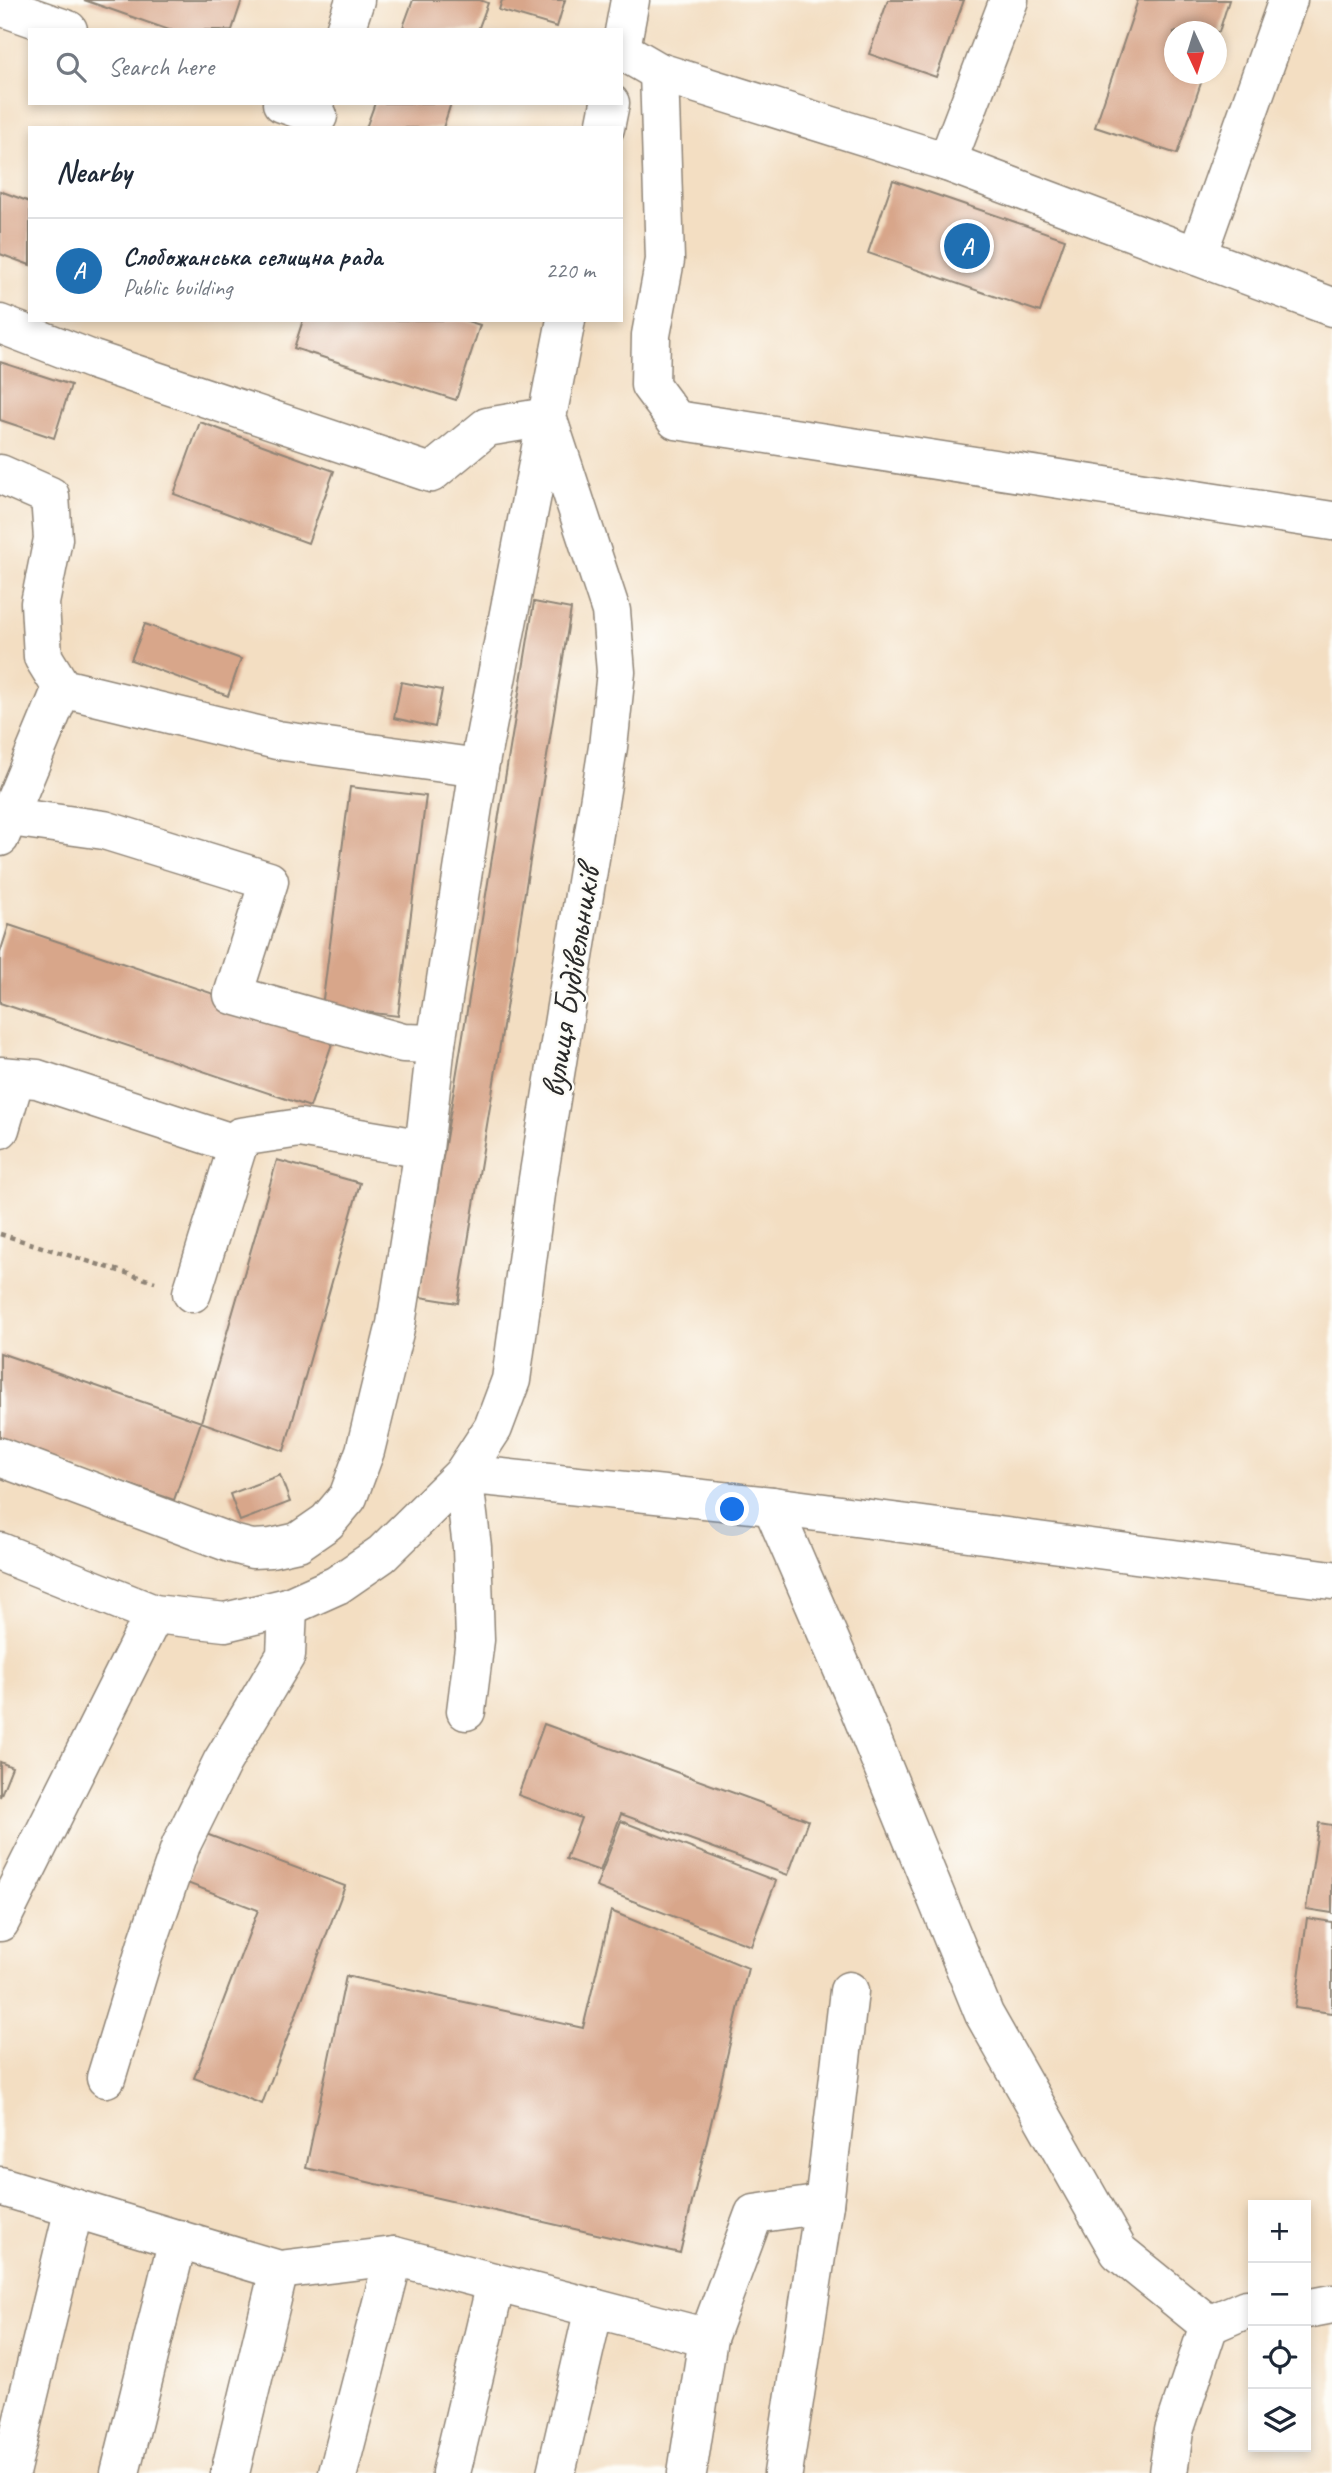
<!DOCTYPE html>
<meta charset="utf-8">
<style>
:root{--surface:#fff;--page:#f2f2f3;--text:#1f2937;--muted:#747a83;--line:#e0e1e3;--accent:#1f6fb2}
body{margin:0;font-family:Caveat,sans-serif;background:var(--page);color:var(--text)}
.controls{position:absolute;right:21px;bottom:21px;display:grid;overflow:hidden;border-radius:0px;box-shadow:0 4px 10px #0003}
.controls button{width:63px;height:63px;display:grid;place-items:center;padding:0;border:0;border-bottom:2px solid var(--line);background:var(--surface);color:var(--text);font:35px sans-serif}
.compass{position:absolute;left:1164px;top:21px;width:63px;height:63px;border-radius:50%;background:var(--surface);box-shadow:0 4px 10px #0003;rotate:176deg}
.you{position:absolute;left:733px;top:1510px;width:24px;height:24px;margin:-18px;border:5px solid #fff;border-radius:50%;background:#1a73e8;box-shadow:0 0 0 10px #1a73e833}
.badge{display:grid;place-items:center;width:46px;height:46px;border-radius:50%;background:var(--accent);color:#fff;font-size:23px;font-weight:700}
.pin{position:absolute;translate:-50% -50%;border:4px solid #fff;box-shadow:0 2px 7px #0006}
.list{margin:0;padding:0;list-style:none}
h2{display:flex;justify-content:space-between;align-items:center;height:91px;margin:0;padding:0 28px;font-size:30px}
h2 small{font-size:23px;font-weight:400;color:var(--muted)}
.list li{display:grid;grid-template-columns:46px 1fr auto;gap:21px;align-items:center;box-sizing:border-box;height:105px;padding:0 28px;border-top:2px solid var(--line)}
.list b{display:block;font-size:26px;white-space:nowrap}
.list p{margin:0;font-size:23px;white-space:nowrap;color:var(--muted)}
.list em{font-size:23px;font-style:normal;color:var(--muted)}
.icon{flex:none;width:38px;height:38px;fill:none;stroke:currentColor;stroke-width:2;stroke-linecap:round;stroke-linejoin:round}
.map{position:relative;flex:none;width:1332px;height:2473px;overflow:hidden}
.search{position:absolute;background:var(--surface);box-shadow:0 4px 10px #0003;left:28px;top:28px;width:595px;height:77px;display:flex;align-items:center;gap:18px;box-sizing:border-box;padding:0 24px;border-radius:0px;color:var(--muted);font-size:26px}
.panel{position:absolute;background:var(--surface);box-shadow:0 4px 10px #0003;left:28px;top:126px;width:595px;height:196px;border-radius:0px}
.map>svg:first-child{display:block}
.building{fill:#d8a68a}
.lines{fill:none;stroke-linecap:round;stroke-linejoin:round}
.minor-casing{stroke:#8f8476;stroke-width:41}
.path{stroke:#8f8476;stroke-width:4.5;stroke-dasharray:5 5;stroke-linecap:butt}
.minor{stroke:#fff;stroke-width:38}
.labels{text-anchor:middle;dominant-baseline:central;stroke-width:5;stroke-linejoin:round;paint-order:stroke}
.street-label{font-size:35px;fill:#2b2b2b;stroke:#fdfcf7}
</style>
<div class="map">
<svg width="1332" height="2473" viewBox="0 0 1332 2473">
<rect width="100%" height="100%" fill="#fdfcf7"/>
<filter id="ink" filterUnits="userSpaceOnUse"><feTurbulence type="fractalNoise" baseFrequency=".0143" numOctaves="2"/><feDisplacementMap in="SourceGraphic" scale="14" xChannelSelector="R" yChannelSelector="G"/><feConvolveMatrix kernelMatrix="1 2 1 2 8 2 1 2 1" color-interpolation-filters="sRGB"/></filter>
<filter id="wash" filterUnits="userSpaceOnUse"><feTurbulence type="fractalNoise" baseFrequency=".00686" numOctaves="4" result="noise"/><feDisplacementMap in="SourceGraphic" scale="28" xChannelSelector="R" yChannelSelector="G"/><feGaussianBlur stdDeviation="1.57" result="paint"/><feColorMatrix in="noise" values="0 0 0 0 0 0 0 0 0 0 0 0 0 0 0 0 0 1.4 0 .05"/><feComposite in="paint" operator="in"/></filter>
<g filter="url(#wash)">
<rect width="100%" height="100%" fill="#f3dec2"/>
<g id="blocks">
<g class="building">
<path d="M 84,0 L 242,0 L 232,30 L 169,30 Z"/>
<path d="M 413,0 L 480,0 L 488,3 L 478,30 L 402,30 Z"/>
<path d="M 502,0 L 565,0 L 557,27 L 499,10 Z"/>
<path d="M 888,0 L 964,0 L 936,77 L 869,54 Z"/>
<path d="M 1138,0 L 1229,0 L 1219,32 L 1174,32 L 1174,74 L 1204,74 L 1177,154 L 1095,127 Z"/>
<path d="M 375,103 L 451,103 L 443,128 L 366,128 Z"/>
<path d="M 893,180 L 1065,239 L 1040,312 L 868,253 Z"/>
<path d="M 0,191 L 30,202 L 30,265 L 0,254 Z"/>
<path d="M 303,320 L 464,320 L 480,325 L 456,400 L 294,348 Z"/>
<path d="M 0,362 L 71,385 L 54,438 L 0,420 Z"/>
<path d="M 200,422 L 334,471 L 308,543 L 174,494 Z"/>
<path d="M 534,602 L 571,609 L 458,1303 L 420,1297 Z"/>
<path d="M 145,624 L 241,659 L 228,696 L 131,660 Z"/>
<path d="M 401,682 L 442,690 L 435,727 L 394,718 Z"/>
<path d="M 350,787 L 426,796 L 398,1016 L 322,1007 Z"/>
<path d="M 9,925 L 335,1035 L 310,1107 L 0,1003 L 0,953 Z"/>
<path d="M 277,1160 L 360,1183 L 284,1451 L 201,1422 L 174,1500 L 0,1440 L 0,1353 L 201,1422 Z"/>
<path d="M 280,1475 L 290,1502 L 240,1521 L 230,1494 Z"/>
<path d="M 544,1724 L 808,1820 L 788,1875 L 621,1814 L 600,1871 L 566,1859 L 581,1818 L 518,1795 Z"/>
<path d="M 0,1762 L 12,1767 L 0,1797 Z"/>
<path d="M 621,1821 L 776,1881 L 751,1946 L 596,1887 Z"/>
<path d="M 1319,1823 L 1332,1825 L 1332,1913 L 1306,1909 Z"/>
<path d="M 206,1834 L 345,1886 L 262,2104 L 194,2078 L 258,1910 L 187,1883 Z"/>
<path d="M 611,1911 L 748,1968 L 680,2253 L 306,2168 L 346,1976 L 583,2028 Z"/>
<path d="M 1307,1918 L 1332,1922 L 1332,2013 L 1295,2008 Z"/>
</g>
</g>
</g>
<g filter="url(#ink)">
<use href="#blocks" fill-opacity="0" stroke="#8f8476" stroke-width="2"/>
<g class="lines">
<defs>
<g id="minor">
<path d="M 0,6 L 68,30"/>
<path d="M 345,30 L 355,0"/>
<path d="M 621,48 L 630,0"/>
<path d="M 621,50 L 659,72 L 947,162 L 1332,307"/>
<path d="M 659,72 L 665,260 L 651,335 L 650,385 L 676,420 L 1332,521"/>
<path d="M 282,103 L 318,116"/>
<path d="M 605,128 L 610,103"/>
<path d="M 947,162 L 1009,0"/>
<path d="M 1197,256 L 1288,0"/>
<path d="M 0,324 L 93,360 L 431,473 L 487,427 L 547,417 L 479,768 L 436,1044 L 424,1149 L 396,1324 L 365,1451 L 348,1497 L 327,1522 L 298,1542 L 271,1548 L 252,1549 L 233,1544 L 0,1457"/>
<path d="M 0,474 L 50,496 L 53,539 L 40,603 L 43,657 L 62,688 L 277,740 L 479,768"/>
<path d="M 10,817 L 104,830 L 269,881 L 233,995 L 403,1043 L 436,1044"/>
<path d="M 0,837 L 62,688"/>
<path d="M 0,1076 L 37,1079 L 238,1145 L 240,1137 L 300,1128 L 424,1149"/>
<path d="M 0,1129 L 15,1078"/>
<path d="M 192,1293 L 238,1145"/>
<path d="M 772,1506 L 852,1691 L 984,2014 L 1119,2252 L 1209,2325 L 1246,2309 L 1253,2309"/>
<path d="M 0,1552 L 154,1614 L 225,1622 L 288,1607 L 337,1585 L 382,1554 L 463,1474 L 493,1428 L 511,1380 L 538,1179 L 608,747 L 616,672 L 611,611 L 547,417 L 566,320"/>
<path d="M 466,1711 L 475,1640 L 472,1547 L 463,1474 L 772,1506 L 1332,1580"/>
<path d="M 0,1922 L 154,1614"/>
<path d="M 106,2078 L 146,1947 L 181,1845 L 222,1762 L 286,1655 L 288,1607"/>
<path d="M 0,2186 L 279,2270 L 394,2256 L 708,2338"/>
<path d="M 1306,2309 L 1332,2304"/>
<path d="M 10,2473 L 74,2208"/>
<path d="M 120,2473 L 178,2239"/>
<path d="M 230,2473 L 279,2270"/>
<path d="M 338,2473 L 394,2256"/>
<path d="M 451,2473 L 496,2283"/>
<path d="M 556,2473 L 594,2308"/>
<path d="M 687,2473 L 708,2338 L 754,2214 L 824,2204"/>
<path d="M 783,2473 L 824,2204 L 849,1991"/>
<path d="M 1168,2473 L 1174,2431 L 1209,2325"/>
</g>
</defs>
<use href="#minor" class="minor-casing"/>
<path class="path" d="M 0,1234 L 155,1282"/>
<use href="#minor" class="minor"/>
</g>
</g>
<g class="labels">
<g class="street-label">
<text transform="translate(570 982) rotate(-81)">вулиця Будівельників</text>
</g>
</g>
</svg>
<div class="controls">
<button>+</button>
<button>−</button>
<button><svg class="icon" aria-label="locate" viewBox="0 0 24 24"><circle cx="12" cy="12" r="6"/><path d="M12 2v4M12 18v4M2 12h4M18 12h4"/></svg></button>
<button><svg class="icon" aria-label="layers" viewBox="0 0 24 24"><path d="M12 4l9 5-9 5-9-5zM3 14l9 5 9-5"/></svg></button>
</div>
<svg class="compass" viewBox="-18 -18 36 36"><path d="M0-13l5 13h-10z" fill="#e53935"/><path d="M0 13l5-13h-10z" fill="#747a83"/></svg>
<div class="you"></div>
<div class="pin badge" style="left:967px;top:246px">A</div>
<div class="search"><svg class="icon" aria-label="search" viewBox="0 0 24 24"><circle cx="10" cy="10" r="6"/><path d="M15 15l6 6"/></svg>Search here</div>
<section class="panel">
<h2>Nearby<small></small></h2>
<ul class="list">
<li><span class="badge">A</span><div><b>Слобожанська селищна рада</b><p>Public building</p></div><em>220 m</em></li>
</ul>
</section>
</div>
